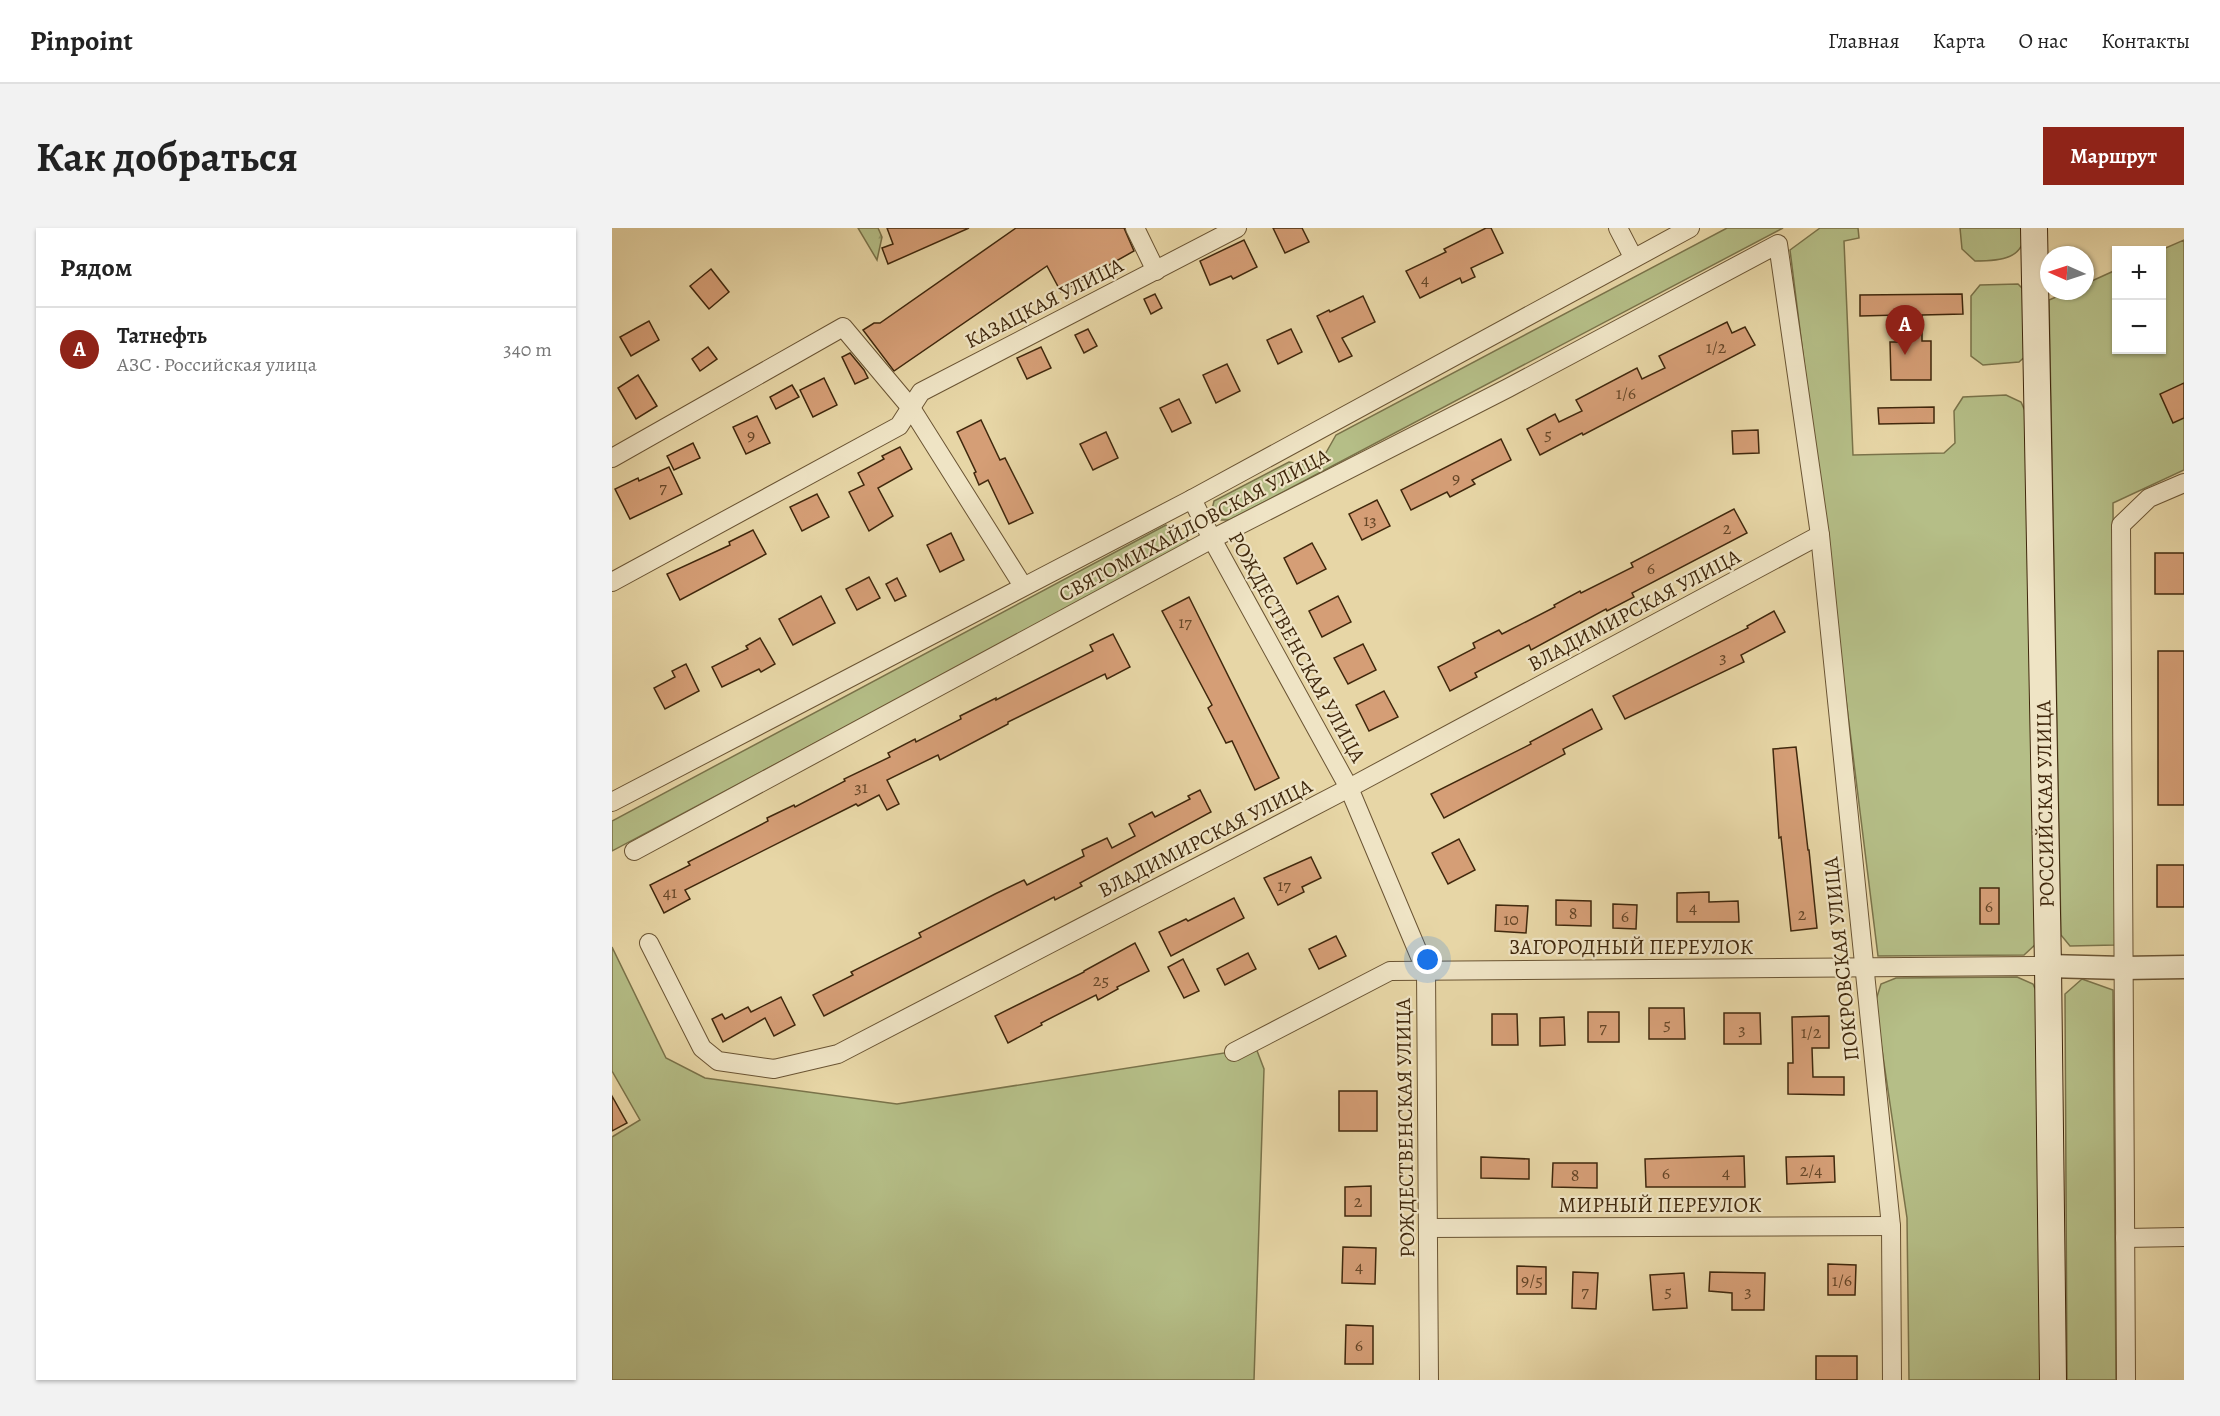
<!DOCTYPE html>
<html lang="ru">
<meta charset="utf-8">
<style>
:root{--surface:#fff;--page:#f2f2f2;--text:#222;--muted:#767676;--line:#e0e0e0;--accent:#8f2418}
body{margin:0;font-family:Alegreya,serif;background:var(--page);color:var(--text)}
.controls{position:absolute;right:18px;top:18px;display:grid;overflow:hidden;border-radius:0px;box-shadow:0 2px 4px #0004}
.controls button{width:54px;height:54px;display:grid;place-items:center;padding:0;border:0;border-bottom:2px solid var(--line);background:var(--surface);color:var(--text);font:30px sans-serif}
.compass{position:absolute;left:1428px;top:18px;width:54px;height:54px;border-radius:50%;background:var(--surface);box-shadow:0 2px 4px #0004;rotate:273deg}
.you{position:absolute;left:816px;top:732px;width:21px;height:21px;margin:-15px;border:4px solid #fff;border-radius:50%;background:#1a73e8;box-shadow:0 0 0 9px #1a73e833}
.badge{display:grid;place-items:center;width:39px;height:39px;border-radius:50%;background:var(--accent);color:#fff;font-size:20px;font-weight:700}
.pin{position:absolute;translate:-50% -50px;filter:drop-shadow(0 2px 3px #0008)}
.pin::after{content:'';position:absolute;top:32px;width:21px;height:18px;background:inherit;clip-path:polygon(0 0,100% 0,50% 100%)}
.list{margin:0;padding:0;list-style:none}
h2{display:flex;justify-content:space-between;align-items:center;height:78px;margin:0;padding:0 24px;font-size:26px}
h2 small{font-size:20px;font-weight:400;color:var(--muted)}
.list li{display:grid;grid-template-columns:39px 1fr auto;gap:18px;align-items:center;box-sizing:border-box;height:84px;padding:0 24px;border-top:2px solid var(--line)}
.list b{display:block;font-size:22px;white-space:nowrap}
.list p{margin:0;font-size:20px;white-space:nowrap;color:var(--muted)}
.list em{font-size:20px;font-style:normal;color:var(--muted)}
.map{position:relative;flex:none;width:1572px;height:1152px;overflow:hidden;border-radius:0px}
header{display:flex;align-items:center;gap:36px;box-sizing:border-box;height:84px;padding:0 30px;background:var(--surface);border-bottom:2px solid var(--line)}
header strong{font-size:28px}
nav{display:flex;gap:33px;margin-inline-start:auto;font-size:21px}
.intro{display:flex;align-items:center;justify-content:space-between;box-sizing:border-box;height:144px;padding:0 36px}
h1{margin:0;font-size:42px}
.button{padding:15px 27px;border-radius:0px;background:var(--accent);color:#fff;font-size:21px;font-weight:700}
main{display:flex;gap:36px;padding:0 36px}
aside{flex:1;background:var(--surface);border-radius:0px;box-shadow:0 2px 4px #0004}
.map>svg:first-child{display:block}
.green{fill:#b5be87;stroke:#7a734a;stroke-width:1.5}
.forest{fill:url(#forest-firs);stroke:#7a734a;stroke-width:1.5}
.building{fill:#d59e76;stroke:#40280d;stroke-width:1.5}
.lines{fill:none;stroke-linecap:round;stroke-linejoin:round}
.minor-casing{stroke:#6a5433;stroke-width:20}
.tertiary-casing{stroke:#6a5433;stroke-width:25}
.secondary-casing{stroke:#40280d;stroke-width:28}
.minor{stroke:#efe4c5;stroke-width:18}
.tertiary{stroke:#efe4c5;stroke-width:22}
.secondary{stroke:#efe4c5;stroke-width:26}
.labels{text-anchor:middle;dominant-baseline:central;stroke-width:4.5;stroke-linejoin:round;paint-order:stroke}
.number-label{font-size:18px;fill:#654627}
.street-label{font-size:21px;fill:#40280d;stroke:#efe4c5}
</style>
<header>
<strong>Pinpoint</strong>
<nav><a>Главная</a><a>Карта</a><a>О нас</a><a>Контакты</a></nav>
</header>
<div class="intro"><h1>Как добраться</h1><a class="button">Маршрут</a></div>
<main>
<aside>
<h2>Рядом<small></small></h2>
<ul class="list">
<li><span class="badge">A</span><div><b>Татнефть</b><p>АЗС · Российская улица</p></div><em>340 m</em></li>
</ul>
</aside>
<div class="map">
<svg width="1572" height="1152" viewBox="0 0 1572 1152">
<defs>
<pattern id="forest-firs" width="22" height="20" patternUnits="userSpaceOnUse" patternTransform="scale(1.5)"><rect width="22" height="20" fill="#b5be87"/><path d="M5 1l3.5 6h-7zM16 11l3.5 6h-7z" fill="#959a6d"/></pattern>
</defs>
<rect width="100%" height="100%" fill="#e7d6a6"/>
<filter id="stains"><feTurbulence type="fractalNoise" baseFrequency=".00333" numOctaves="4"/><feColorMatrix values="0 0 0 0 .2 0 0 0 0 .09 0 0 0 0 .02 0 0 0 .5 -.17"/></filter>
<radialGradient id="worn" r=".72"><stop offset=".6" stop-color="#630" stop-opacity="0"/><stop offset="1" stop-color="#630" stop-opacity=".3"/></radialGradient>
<g class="green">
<path d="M 1115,0 L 1171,0 L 618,292 L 606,292 L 599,286 L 602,273 L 677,234 L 698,237 L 711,230 L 724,207 Z"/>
<path d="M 1208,0 L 1246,0 L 1247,10 L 1232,13 L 1241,227 L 1332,225 L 1343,215 L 1342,183 L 1351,169 L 1394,167 L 1409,174 L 1418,194 L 1425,715 L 1412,727 L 1266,728 L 1178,22 Z"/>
<path d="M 1348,0 L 1413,0 C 1414,32 1387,33 1363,33 L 1350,21 Z"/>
<path d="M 1572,12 L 1572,242 L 1501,275 L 1503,717 L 1458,718 L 1449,707 L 1437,72 L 1458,63 L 1473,63 L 1473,56 L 1504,42 L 1504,122 L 1550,122 L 1549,22 Z"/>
<path d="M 1406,56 L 1415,65 L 1416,126 L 1407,134 L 1371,137 L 1359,128 L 1359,68 L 1368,57 Z"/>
<path d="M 554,297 L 582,317 L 452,383 L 0,623 L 0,593 Z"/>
<path d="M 0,719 L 54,830 L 93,850 L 285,876 L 644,820 L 652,841 L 642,1152 L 0,1152 L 0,909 L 28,892 L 0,843 Z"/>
<path d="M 1405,749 L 1421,756 L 1429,774 L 1432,1152 L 1297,1152 L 1295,990 L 1263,775 L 1269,756 L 1284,750 Z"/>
<path d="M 1470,751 L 1501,762 L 1504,1152 L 1455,1152 L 1453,766 Z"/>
</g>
<path class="forest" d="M 246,0 L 266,0 L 270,9 L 265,32 Z"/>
<g class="building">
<path d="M 275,0 L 357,0 L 276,36 L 270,20 L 281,16 Z"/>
<path d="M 404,0 L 512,0 L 522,23 L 449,64 L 435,38 L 282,143 L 251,102 L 262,95 L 268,95 Z"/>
<path d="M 661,0 L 690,0 L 697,14 L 673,25 Z"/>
<path d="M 874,0 L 879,0 L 891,25 L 859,40 L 863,49 L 850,55 L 848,50 L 808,70 L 794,43 L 834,24 L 832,21 Z"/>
<path d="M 632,12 L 645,39 L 621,51 L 619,48 L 598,57 L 588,33 Z"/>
<path d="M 99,41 L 117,64 L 97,81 L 78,58 Z"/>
<path d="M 543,66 L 550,80 L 539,86 L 532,71 Z"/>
<path d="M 1350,66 L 1351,86 L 1310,87 L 1310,113 L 1319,113 L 1319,152 L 1279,152 L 1278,114 L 1287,114 L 1287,87 L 1248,88 L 1248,67 Z"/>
<path d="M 751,68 L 763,94 L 730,110 L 740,128 L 727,134 L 705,88 L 717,82 L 718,84 Z"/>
<path d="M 37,93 L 47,112 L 19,128 L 8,109 Z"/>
<path d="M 1115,94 L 1120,105 L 1133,99 L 1143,117 L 971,207 L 970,205 L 928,227 L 915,201 L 943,186 L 947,194 L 970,183 L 964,172 L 1025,140 L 1030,151 L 1053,140 L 1047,128 Z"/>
<path d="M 476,101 L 485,118 L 472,125 L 463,107 Z"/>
<path d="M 679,101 L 690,124 L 666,136 L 655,112 Z"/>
<path d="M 96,119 L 105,131 L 88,143 L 80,131 Z"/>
<path d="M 429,119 L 439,140 L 415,151 L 405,130 Z"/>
<path d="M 238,125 L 252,142 L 256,150 L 243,156 L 230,129 Z"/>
<path d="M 615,136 L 628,163 L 604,175 L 591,147 Z"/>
<path d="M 26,147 L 45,178 L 24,191 L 6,160 Z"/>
<path d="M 212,150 L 225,177 L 201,189 L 188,162 Z"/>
<path d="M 1572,155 L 1572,190 L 1561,195 L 1548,166 Z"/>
<path d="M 180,157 L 187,169 L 164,181 L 158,169 Z"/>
<path d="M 567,171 L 579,195 L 560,204 L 548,180 Z"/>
<path d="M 1322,179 L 1322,195 L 1267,196 L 1266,180 Z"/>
<path d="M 145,188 L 158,215 L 134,226 L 121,199 Z"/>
<path d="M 369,192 L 388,232 L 393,230 L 421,285 L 397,296 L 376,252 L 367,257 L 362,245 L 364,244 L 345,204 Z"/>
<path d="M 1146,202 L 1147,225 L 1121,226 L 1120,203 Z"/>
<path d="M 494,204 L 506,230 L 481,242 L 468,216 Z"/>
<path d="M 889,211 L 899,232 L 860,252 L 863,256 L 838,269 L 835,264 L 799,282 L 789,262 Z"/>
<path d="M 81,215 L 88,230 L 62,242 L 55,228 Z"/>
<path d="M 288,219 L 300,241 L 266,260 L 281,288 L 257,303 L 237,264 L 252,257 L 246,245 L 272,231 L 270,228 Z"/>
<path d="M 57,239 L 70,266 L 18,291 L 3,261 L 26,250 L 27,253 Z"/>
<path d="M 205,266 L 217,289 L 190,303 L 178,279 Z"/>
<path d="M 765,272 L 778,298 L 750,312 L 737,286 Z"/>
<path d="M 1122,281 L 1135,305 L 1020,365 L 1022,369 L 995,383 L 994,381 L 919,422 L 917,417 L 863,445 L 865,449 L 838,463 L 826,439 L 863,420 L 861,415 L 887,402 L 890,406 L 943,379 L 942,377 L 968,363 L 969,365 L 1021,339 L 1019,335 Z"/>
<path d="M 141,302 L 154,326 L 68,372 L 55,346 L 118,317 L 117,314 Z"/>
<path d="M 339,305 L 352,332 L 328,344 L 315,317 Z"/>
<path d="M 700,315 L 714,341 L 685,356 L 672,330 Z"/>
<rect x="1543" y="325" width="29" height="41"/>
<path d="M 257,349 L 268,370 L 245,382 L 234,361 Z"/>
<path d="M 285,350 L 294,368 L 283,373 L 274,356 Z"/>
<path d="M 209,368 L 223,395 L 181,417 L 167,391 Z"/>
<path d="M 726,368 L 739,394 L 710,409 L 697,383 Z"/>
<path d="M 577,369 L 667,550 L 643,562 L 620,513 L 614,515 L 596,480 L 600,477 L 550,383 Z"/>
<path d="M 1162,383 L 1173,404 L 1129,427 L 1132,434 L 1013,491 L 1001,468 L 1136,400 L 1135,398 Z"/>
<path d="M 501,406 L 518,439 L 495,451 L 493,446 L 396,494 L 396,496 L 328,532 L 326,527 L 275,552 L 287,576 L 275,582 L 267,567 L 246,578 L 244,576 L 73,662 L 78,671 L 52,685 L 38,657 L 78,637 L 76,634 L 156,593 L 155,590 L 182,577 L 183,579 L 233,553 L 232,551 L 278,529 L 276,525 L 303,511 L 304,514 L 349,491 L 348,488 L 384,470 L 384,472 L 481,423 L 478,417 Z"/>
<path d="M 148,410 L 163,436 L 149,444 L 147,441 L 110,459 L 100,439 L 136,421 L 134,418 Z"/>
<path d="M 751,416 L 764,442 L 736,456 L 722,430 Z"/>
<rect x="1546" y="423" width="26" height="154"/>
<path d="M 74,436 L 87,463 L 53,481 L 42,460 L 63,449 L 60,443 Z"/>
<path d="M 772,463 L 786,489 L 757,503 L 744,477 Z"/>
<path d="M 980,481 L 990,501 L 951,521 L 953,526 L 832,590 L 819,566 L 919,516 L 918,514 Z"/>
<path d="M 1184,519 L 1196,622 L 1197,622 L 1205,700 L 1179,703 L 1169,609 L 1167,610 L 1161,521 Z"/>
<path d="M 588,562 L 599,584 L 468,655 L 470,658 L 443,672 L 442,669 L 212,788 L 201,767 L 241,747 L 239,744 L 309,709 L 307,705 L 383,666 L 412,652 L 415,657 L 472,628 L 470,622 L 495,610 L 500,620 L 523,608 L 517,596 L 540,584 L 543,589 L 578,571 L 576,568 Z"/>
<path d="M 847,611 L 863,642 L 836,656 L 820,625 Z"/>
<path d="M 699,629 L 709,650 L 690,659 L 692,664 L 666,677 L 652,650 Z"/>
<rect x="1545" y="637" width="27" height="42"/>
<rect x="1368" y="660" width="19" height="36"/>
<path d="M 1097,664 L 1097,674 L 1126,673 L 1127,694 L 1065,694 L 1065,665 Z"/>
<path d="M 622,670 L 632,690 L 559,728 L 547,704 L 574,691 L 576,693 Z"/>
<path d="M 944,672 L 979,673 L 979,698 L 944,697 Z"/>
<path d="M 1001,676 L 1025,677 L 1024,701 L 1001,700 Z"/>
<path d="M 884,677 L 916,678 L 914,705 L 883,703 Z"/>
<path d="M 724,708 L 734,728 L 707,741 L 697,721 Z"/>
<path d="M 523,715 L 537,743 L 505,759 L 506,761 L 486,772 L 484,767 L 429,795 L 430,797 L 396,815 L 383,788 L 472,744 L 472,743 Z"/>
<path d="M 636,725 L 644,741 L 613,757 L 605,741 Z"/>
<path d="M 571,731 L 587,763 L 572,770 L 556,739 Z"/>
<path d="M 169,769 L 183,797 L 162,808 L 153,790 L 111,814 L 100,791 L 110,786 L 113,791 L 136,779 L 139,784 Z"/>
<path d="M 1037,780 L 1072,780 L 1073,811 L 1037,811 Z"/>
<rect x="976" y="784" width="31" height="30"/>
<path d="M 1112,785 L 1148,785 L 1149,816 L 1112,816 Z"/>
<path d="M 880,786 L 905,786 L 906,817 L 880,817 Z"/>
<path d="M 1217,788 L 1217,820 L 1200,820 L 1201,849 L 1232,849 L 1232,867 L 1176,866 L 1176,835 L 1181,835 L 1180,789 Z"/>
<path d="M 952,789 L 953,817 L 928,818 L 928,790 Z"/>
<rect x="727" y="863" width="38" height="40"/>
<path d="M 0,868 L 15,895 L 0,903 Z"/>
<path d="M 1132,928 L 1133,959 L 1034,959 L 1033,931 Z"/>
<path d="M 1222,928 L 1223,954 L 1175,956 L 1174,929 Z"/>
<path d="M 869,929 L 917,931 L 917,951 L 869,950 Z"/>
<path d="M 941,935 L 985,935 L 985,960 L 940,959 Z"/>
<path d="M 759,958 L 759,988 L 733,988 L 733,959 Z"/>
<path d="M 731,1019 L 764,1020 L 763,1056 L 730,1055 Z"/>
<path d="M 1216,1036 L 1244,1037 L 1243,1067 L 1216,1067 Z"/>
<path d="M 905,1038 L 934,1039 L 934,1066 L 905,1066 Z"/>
<path d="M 961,1044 L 986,1045 L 984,1081 L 960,1080 Z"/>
<path d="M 1098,1044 L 1153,1045 L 1152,1082 L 1120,1082 L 1120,1065 L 1097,1063 Z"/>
<path d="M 1072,1045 L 1075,1080 L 1041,1082 L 1038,1047 Z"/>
<path d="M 734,1097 L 761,1098 L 761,1136 L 733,1136 Z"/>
<rect x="1204" y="1128" width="41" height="24"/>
</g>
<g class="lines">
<defs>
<g id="minor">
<path d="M 523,0 L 544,43"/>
<path d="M 1006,0 L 1021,29"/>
<path d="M 0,230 L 231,99 L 299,180 L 411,358"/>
<path d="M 580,271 L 600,311 L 737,560 L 814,743 L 817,1152"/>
<path d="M 0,354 L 287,198 L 309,164 L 625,0"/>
<path d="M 0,574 L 580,271 L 1078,0"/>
<path d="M 22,623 L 600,311 L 896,160 L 1166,16 L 1208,307 L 1279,998 L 1280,1152"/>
<path d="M 37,715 L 90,820 L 106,833 L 162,841 L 226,826 L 737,560 L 1208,307"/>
<path d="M 622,824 L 778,743 L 1436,738"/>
<path d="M 817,1000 L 1279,998"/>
<path d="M 1513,1010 L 1572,1009"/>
<path d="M 1514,1152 L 1509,297 L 1537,270 L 1572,255"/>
</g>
<path id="tertiary" d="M 1436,738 L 1511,740 L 1572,739"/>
<path id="secondary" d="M 1422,0 L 1436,738 L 1441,1152"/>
</defs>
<use href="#minor" class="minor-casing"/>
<use href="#tertiary" class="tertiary-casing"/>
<use href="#secondary" class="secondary-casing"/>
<use href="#minor" class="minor"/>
<use href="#tertiary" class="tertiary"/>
<use href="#secondary" class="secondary"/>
</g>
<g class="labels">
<g class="number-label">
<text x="813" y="51">4</text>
<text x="1104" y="119">1/2</text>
<text x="1014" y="165">1/6</text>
<text x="936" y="206">5</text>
<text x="139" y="207">9</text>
<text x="844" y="250">9</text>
<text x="51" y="259">7</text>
<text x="758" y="292">13</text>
<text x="1115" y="300">2</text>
<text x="1039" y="340">6</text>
<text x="573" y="394">17</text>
<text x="1111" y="429">3</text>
<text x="249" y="559">31</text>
<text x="672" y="657">17</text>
<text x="58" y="664">41</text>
<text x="1377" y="678">6</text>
<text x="1081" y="679">4</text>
<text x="961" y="685">8</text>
<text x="1190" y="686">2</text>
<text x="1013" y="688">6</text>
<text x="899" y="691">10</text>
<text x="489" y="752">25</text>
<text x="1055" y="796">5</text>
<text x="991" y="799">7</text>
<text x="1130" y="801">3</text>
<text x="1199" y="804">1/2</text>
<text x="1199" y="942">2/4</text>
<text x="1114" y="944">4</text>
<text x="1054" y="945">6</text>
<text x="963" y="947">8</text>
<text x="746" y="973">2</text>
<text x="747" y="1038">4</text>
<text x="920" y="1052">9/5</text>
<text x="1230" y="1052">1/6</text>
<text x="973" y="1063">7</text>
<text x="1056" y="1063">5</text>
<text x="1136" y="1063">3</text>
<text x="747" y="1117">6</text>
</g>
<g class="street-label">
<text transform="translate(432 75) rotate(-27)">КАЗАЦКАЯ УЛИЦА</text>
<text transform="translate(582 297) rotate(-28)">СВЯТОМИХАЙЛОВСКАЯ УЛИЦА</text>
<text transform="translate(1022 382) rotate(-28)">ВЛАДИМИРСКАЯ УЛИЦА</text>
<text transform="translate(685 419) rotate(61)">РОЖДЕСТВЕНСКАЯ УЛИЦА</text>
<text transform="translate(1433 576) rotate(-91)">РОССИЙСКАЯ УЛИЦА</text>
<text transform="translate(593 610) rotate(-27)">ВЛАДИМИРСКАЯ УЛИЦА</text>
<text x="1019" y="719">ЗАГОРОДНЫЙ ПЕРЕУЛОК</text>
<text transform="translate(1229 731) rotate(-96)">ПОКРОВСКАЯ УЛИЦА</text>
<text transform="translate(793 900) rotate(-91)">РОЖДЕСТВЕНСКАЯ УЛИЦА</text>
<text x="1048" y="977">МИРНЫЙ ПЕРЕУЛОК</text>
</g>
</g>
<rect width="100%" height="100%" filter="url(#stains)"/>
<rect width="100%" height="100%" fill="url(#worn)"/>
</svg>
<div class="controls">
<button>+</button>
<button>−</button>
</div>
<svg class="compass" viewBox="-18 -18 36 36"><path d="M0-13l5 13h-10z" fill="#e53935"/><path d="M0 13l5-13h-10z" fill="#767676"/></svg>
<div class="you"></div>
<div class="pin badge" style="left:1293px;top:127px">A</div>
</div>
</main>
